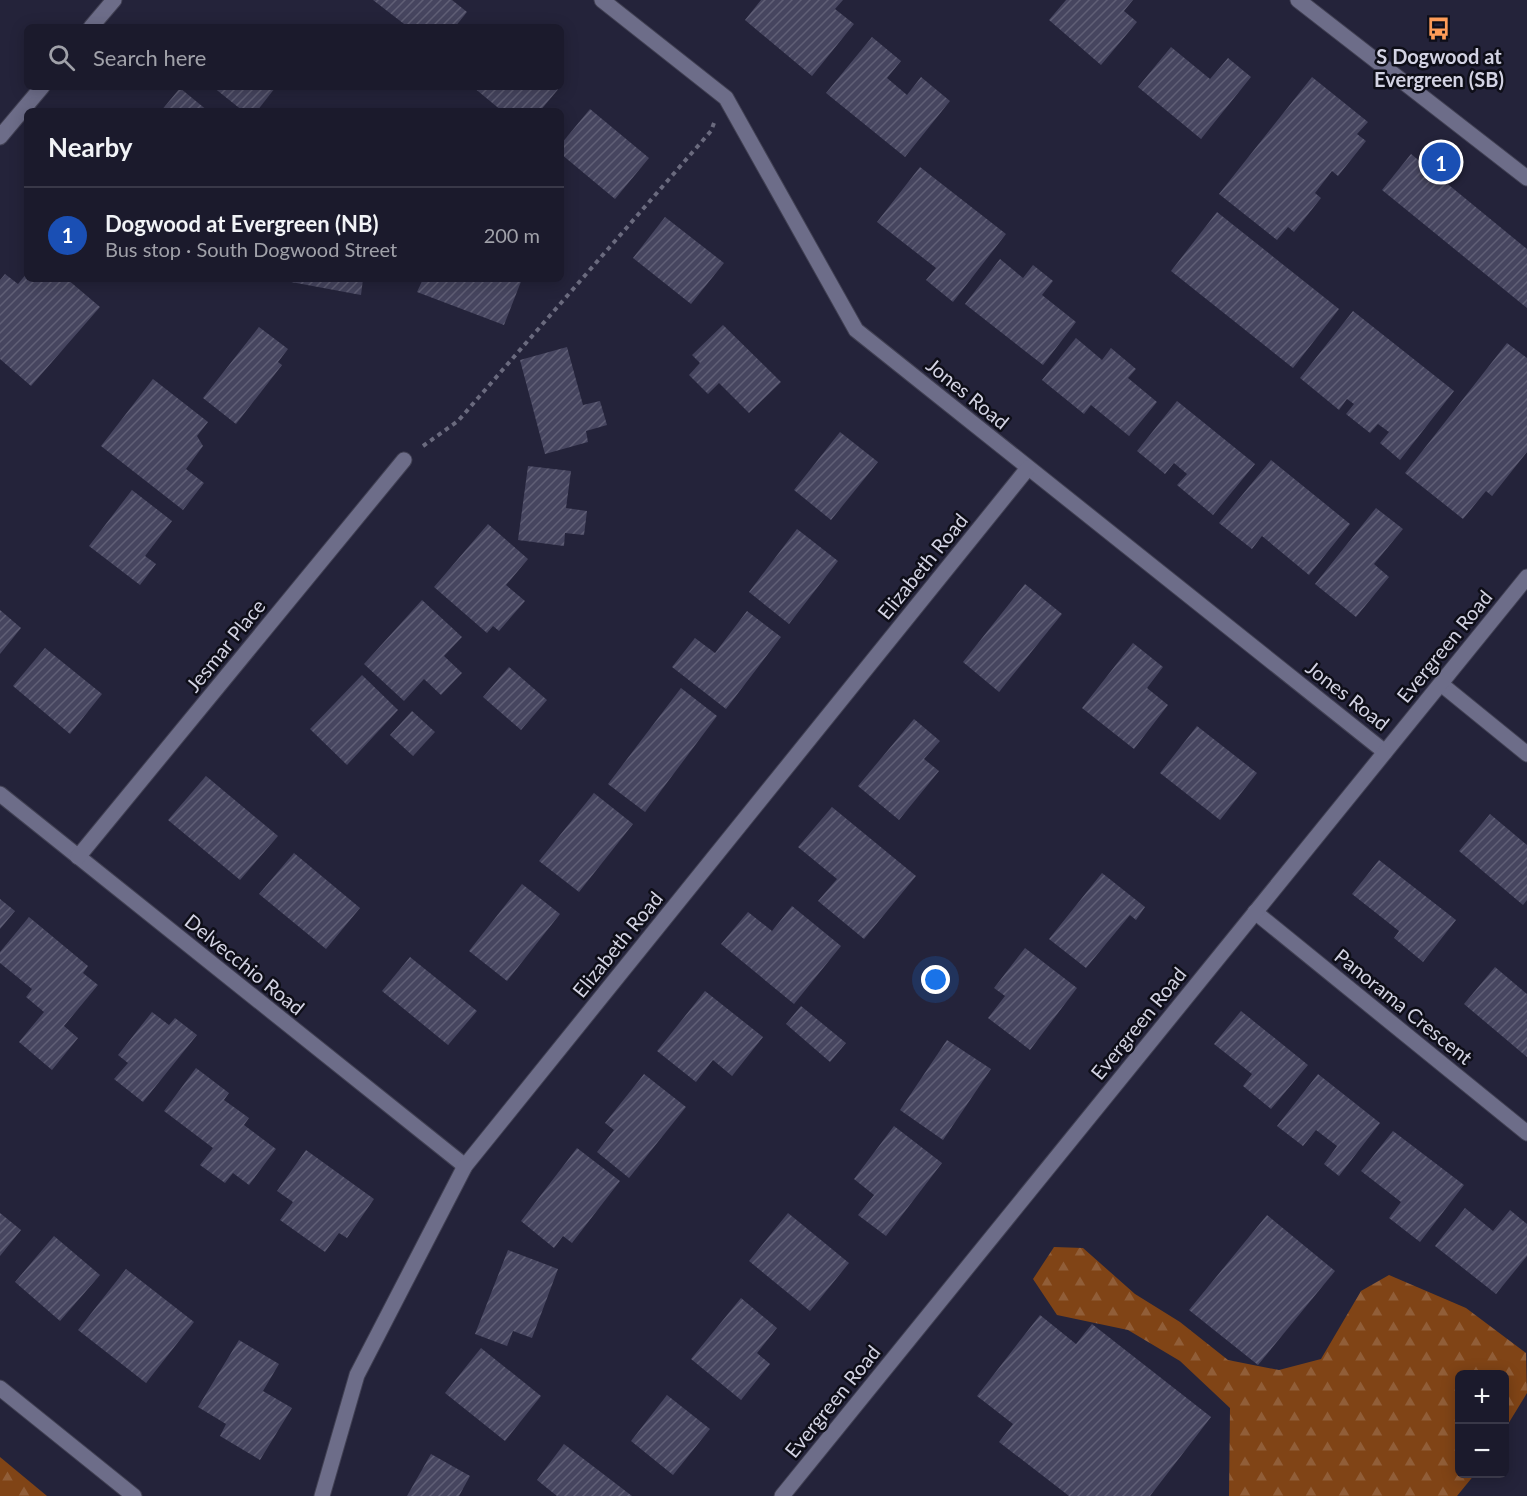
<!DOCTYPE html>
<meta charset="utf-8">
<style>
:root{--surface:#1b1a2c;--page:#242334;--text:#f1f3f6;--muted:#a0a1a9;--line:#393848;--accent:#b45309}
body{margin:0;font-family:Lato,sans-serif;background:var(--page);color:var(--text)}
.controls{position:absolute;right:18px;bottom:18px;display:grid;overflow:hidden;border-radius:9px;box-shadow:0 3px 15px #0003}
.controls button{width:54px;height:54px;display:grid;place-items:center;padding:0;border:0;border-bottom:2px solid var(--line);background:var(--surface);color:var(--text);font:30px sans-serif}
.you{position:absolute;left:936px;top:980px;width:21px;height:21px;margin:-15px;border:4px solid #fff;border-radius:50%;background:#1a73e8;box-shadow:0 0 0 9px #1a73e833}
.badge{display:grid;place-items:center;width:39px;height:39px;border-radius:50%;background:var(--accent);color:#fff;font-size:20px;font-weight:700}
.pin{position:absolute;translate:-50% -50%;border:3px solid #fff;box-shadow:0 2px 6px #0006}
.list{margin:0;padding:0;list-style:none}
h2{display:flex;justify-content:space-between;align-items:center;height:78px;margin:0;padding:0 24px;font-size:26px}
h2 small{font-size:20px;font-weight:400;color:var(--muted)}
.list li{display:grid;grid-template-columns:39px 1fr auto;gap:18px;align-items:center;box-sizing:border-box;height:96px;padding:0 24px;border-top:2px solid var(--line)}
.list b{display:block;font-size:22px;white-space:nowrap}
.list p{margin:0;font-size:20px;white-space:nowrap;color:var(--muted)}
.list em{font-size:20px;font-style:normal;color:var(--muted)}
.icon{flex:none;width:33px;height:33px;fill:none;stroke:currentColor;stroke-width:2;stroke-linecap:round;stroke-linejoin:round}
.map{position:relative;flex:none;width:1527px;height:1496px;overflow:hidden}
.search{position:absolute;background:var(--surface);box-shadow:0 3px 15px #0003;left:24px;top:24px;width:540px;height:66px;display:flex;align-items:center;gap:15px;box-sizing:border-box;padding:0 21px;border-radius:9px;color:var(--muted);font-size:22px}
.panel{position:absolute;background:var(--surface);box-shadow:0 3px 15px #0003;left:24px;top:108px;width:540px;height:174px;border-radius:9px}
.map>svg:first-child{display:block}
.forest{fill:url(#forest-firs)}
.building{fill:url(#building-hatch)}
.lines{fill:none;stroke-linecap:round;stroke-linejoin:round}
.minor-casing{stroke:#414053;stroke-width:17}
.tertiary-casing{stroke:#414053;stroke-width:17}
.secondary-casing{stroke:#414053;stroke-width:17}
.path{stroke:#6a6a7e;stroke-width:4;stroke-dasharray:4.5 4.5;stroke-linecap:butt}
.minor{stroke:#6d6d89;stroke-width:15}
.tertiary{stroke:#6d6d89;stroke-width:15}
.secondary{stroke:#6d6d89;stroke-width:15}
.labels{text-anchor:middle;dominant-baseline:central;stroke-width:5;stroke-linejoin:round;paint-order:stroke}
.poi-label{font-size:20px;font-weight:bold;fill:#d3d3e3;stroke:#0e0e18}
.street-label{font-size:20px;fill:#d3d3e3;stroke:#0e0e18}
</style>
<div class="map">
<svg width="1527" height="1496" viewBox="0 0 1527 1496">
<defs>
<pattern id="forest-firs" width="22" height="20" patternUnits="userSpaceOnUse" patternTransform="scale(1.5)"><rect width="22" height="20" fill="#804416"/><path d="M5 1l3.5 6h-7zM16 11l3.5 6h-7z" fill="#915e38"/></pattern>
<pattern id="building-hatch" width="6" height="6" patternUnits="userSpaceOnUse" patternTransform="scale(1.5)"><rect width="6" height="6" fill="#46455f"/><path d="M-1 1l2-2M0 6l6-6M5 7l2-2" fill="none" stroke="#605f76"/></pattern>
</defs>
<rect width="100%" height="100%" fill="#24233a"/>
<g class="forest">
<path d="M 1054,1247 L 1083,1248 L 1135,1294 L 1180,1322 L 1228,1360 L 1279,1370 L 1321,1359 L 1361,1291 L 1389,1275 L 1466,1308 L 1526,1353 L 1527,1393 L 1505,1429 L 1504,1374 L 1460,1374 L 1460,1474 L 1475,1474 L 1457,1496 L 1229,1496 L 1230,1408 L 1180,1361 L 1128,1330 L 1057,1315 L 1033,1279 Z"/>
<path d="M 0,1457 L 47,1496 L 0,1496 Z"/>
</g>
<g class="building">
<path d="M 373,0 L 452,0 L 467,12 L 455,27 L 408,27 Z"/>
<path d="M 761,0 L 843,0 L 835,9 L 854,24 L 812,76 L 745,20 Z"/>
<path d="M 1066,0 L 1133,0 L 1124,11 L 1137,22 L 1101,65 L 1049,20 Z"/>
<path d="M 872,37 L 901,61 L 887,78 L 907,95 L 921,77 L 950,101 L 905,157 L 826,93 Z"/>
<path d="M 1171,47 L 1210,79 L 1228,58 L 1251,77 L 1201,139 L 1138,87 Z"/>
<path d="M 1312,77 L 1368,122 L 1357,134 L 1366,141 L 1338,176 L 1332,171 L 1315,193 L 1321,198 L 1294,232 L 1288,227 L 1277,240 L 1219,194 Z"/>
<path d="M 213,87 L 274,87 L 275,88 L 257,111 L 243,111 Z"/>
<path d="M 473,87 L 560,87 L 540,111 L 502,111 Z"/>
<path d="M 180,88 L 208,111 L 161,111 Z"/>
<path d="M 590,109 L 649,158 L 615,199 L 561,154 L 561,144 Z"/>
<path d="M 1411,154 L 1527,249 L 1527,308 L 1382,190 Z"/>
<path d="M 920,167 L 1006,234 L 953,302 L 926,280 L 936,268 L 877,222 Z"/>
<path d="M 1217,212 L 1339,309 L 1293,368 L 1171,271 Z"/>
<path d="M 665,217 L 724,263 L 691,304 L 633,258 Z"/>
<path d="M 1000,259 L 1023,278 L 1033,265 L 1053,281 L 1042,295 L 1076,322 L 1043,365 L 965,304 Z"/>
<path d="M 27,273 L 27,279 L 67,279 L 100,307 L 31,386 L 0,359 L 0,280 L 5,274 L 18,284 Z"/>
<path d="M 275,279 L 363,279 L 361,295 Z"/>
<path d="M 423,279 L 522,279 L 504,325 L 417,292 Z"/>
<path d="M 1353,311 L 1454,391 L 1400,460 L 1380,443 L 1389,432 L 1378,424 L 1370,433 L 1346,414 L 1354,404 L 1347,399 L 1339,410 L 1300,378 Z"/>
<path d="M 723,325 L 781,382 L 749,413 L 719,383 L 708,394 L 689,375 L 700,363 L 692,355 Z"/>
<path d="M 259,327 L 288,349 L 278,362 L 282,365 L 236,424 L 203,398 Z"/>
<path d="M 1076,338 L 1102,360 L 1111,348 L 1136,369 L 1128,378 L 1157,402 L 1129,436 L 1091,405 L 1084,414 L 1042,380 Z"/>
<path d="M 1507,343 L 1527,358 L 1527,452 L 1492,496 L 1486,491 L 1463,519 L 1405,473 Z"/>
<path d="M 567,347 L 583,405 L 600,401 L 607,425 L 586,431 L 588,442 L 545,454 L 520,360 Z"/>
<path d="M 153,379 L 208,422 L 197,436 L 203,446 L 186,469 L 204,483 L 183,510 L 101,446 Z"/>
<path d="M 1177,401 L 1255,464 L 1213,515 L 1177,485 L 1187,474 L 1174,463 L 1165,474 L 1137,451 Z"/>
<path d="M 840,432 L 878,462 L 831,520 L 794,490 Z"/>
<path d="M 1271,460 L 1350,524 L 1309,575 L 1262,536 L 1252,549 L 1219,523 Z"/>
<path d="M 528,466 L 571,471 L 566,508 L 587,511 L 584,535 L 565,533 L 564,546 L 518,540 Z"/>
<path d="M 132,490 L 172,521 L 145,556 L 156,564 L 140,585 L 89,546 Z"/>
<path d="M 1376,508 L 1403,529 L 1374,564 L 1389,577 L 1356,617 L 1315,584 Z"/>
<path d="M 488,524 L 528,559 L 506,585 L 525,601 L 499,631 L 493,626 L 487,633 L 434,587 Z"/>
<path d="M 797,529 L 838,561 L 789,624 L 749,592 Z"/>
<path d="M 1025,584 L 1062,614 L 999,692 L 963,662 Z"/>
<path d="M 422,600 L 462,637 L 444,656 L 462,673 L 441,695 L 424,679 L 404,701 L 364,664 Z"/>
<path d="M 0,610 L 21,628 L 0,654 Z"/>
<path d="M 747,611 L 781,637 L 726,709 L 672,667 L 695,638 L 715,653 Z"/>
<path d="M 1133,643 L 1163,667 L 1147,688 L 1168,705 L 1134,749 L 1082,708 Z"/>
<path d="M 45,648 L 102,694 L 70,734 L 13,686 Z"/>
<path d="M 509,667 L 547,700 L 521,730 L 483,697 Z"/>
<path d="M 362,675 L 398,710 L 347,765 L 310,729 Z"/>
<path d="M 681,688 L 717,716 L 645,812 L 608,784 Z"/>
<path d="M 412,711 L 435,732 L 413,756 L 390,735 Z"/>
<path d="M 914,719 L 940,741 L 924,759 L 939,771 L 899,820 L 858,786 Z"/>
<path d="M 1197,726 L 1257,773 L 1220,820 L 1160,773 Z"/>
<path d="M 206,776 L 278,836 L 240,880 L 168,820 Z"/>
<path d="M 594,793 L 633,824 L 579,892 L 539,861 Z"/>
<path d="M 832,807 L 916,876 L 864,939 L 818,901 L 837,879 L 798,847 Z"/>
<path d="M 1490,814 L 1527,845 L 1527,900 L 1523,905 L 1459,851 Z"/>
<path d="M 294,853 L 360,908 L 326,949 L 259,894 Z"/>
<path d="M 1379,860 L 1456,920 L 1423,962 L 1394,938 L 1399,931 L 1352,894 Z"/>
<path d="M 1102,873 L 1145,907 L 1136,920 L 1130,915 L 1086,968 L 1049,939 Z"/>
<path d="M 522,884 L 560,914 L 507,981 L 469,951 Z"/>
<path d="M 0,899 L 15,911 L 0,929 Z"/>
<path d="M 792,906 L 841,946 L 794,1004 L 721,944 L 748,912 L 772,931 Z"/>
<path d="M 29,917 L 88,966 L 83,973 L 98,985 L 64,1026 L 78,1038 L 52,1070 L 19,1042 L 44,1012 L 26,997 L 32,989 L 0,963 L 0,952 Z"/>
<path d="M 1025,948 L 1077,988 L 1030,1050 L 988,1018 L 1005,996 L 994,988 Z"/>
<path d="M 410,957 L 477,1011 L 448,1045 L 382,991 Z"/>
<path d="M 1495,967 L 1527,994 L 1527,1057 L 1464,1004 Z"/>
<path d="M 705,991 L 763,1037 L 732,1076 L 713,1060 L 696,1082 L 657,1051 Z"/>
<path d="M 801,1006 L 846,1043 L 830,1062 L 786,1024 Z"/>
<path d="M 1241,1011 L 1308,1065 L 1271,1109 L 1243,1086 L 1252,1074 L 1214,1044 Z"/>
<path d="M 152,1012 L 169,1025 L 175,1018 L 197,1035 L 143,1102 L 114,1079 L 128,1063 L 118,1055 Z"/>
<path d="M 947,1040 L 991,1069 L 943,1140 L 900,1110 Z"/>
<path d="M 196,1068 L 229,1093 L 224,1100 L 249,1118 L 244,1125 L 276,1149 L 249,1185 L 233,1173 L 225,1183 L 200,1165 L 213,1148 L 164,1111 Z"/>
<path d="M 644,1074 L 686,1107 L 629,1178 L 597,1152 L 614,1130 L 605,1123 Z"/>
<path d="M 1318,1074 L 1380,1123 L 1339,1176 L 1324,1164 L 1337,1146 L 1316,1130 L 1303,1146 L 1277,1126 Z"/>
<path d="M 894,1126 L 942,1163 L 886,1236 L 858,1215 L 874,1195 L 854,1179 Z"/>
<path d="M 1393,1131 L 1464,1185 L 1420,1242 L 1389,1218 L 1401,1202 L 1361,1171 Z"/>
<path d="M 577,1148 L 620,1181 L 572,1243 L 563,1236 L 554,1248 L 521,1221 Z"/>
<path d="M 306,1150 L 374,1199 L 347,1238 L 339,1233 L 325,1252 L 280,1220 L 293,1202 L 277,1191 Z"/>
<path d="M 1465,1208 L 1493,1231 L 1510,1210 L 1527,1224 L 1527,1256 L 1496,1294 L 1435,1246 Z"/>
<path d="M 0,1213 L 21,1230 L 0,1256 Z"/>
<path d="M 788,1213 L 849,1263 L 810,1311 L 749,1261 Z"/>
<path d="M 1267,1215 L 1335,1271 L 1258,1365 L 1189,1310 Z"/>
<path d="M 54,1236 L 100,1275 L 60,1321 L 15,1282 Z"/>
<path d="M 508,1250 L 558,1269 L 532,1338 L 513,1331 L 507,1346 L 475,1334 Z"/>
<path d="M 126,1269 L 194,1322 L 146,1383 L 78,1330 Z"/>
<path d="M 741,1298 L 777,1328 L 757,1353 L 770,1364 L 741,1400 L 691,1359 Z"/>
<path d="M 1040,1315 L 1076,1344 L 1092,1324 L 1211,1417 L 1150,1496 L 1069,1496 L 999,1442 L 1013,1424 L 977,1396 Z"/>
<path d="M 239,1340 L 279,1364 L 263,1391 L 292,1408 L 260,1460 L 220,1436 L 226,1424 L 198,1407 Z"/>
<path d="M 481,1348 L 541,1396 L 505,1441 L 445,1393 Z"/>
<path d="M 667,1395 L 710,1429 L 673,1475 L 631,1441 Z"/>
<path d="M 564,1444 L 632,1496 L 557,1496 L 537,1480 Z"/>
<path d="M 431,1454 L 470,1476 L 459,1496 L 407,1496 Z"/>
</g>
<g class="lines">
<defs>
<g id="minor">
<path d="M 602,0 L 726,98 L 856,330 L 1385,752"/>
<path d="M 91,27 L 114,0"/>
<path d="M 0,137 L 42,87"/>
<path d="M 1441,684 L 1527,754"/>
<path d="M 0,794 L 465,1166"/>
<path d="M 78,857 L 404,460"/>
<path d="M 1255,912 L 1527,1133"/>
<path d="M 0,1388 L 134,1496"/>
<path d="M 322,1496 L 357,1375 L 465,1166 L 1028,468"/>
</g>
<path id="tertiary" d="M 782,1496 L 1527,577"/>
<path id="secondary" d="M 1298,0 L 1527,178"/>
</defs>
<use href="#minor" class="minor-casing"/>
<use href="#tertiary" class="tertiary-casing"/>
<use href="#secondary" class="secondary-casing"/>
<path class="path" d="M 423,446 L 458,421 L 711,131 L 714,123"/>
<use href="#minor" class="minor"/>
<use href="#tertiary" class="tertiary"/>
<use href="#secondary" class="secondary"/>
</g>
<defs>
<symbol id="bus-bare" viewBox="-9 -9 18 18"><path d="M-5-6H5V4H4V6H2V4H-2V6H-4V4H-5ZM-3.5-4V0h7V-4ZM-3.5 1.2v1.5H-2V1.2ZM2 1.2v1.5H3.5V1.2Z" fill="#fe9c58" stroke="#0e0e18" stroke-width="2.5" paint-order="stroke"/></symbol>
</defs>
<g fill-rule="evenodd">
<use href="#bus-bare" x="1422" y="12" width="33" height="33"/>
</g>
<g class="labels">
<g class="poi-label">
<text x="1439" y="56">S Dogwood at<tspan x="1439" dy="23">Evergreen (SB)</tspan></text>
</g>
<g class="street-label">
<text transform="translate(968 393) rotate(39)">Jones Road</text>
<text transform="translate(922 566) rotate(-51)">Elizabeth Road</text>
<text transform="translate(225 645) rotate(-51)">Jesmar Place</text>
<text transform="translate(1444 646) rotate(-51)">Evergreen Road</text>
<text transform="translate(1348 695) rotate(38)">Jones Road</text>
<text transform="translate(617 944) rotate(-51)">Elizabeth Road</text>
<text transform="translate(245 964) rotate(39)">Delvecchio Road</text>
<text transform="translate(1404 1006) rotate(39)">Panorama Crescent</text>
<text transform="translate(1138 1023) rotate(-51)">Evergreen Road</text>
<text transform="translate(832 1401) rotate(-51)">Evergreen Road</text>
</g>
</g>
</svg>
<div class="controls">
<button>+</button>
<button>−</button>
</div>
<div class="you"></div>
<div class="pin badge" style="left:1441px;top:162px;background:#1a4fb4">1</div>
<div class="search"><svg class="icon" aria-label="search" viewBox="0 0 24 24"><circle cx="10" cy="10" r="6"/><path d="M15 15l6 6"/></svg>Search here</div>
<section class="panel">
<h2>Nearby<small></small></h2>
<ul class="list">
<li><span class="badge" style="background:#1a4fb4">1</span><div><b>Dogwood at Evergreen (NB)</b><p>Bus stop · South Dogwood Street</p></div><em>200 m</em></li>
</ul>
</section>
</div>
